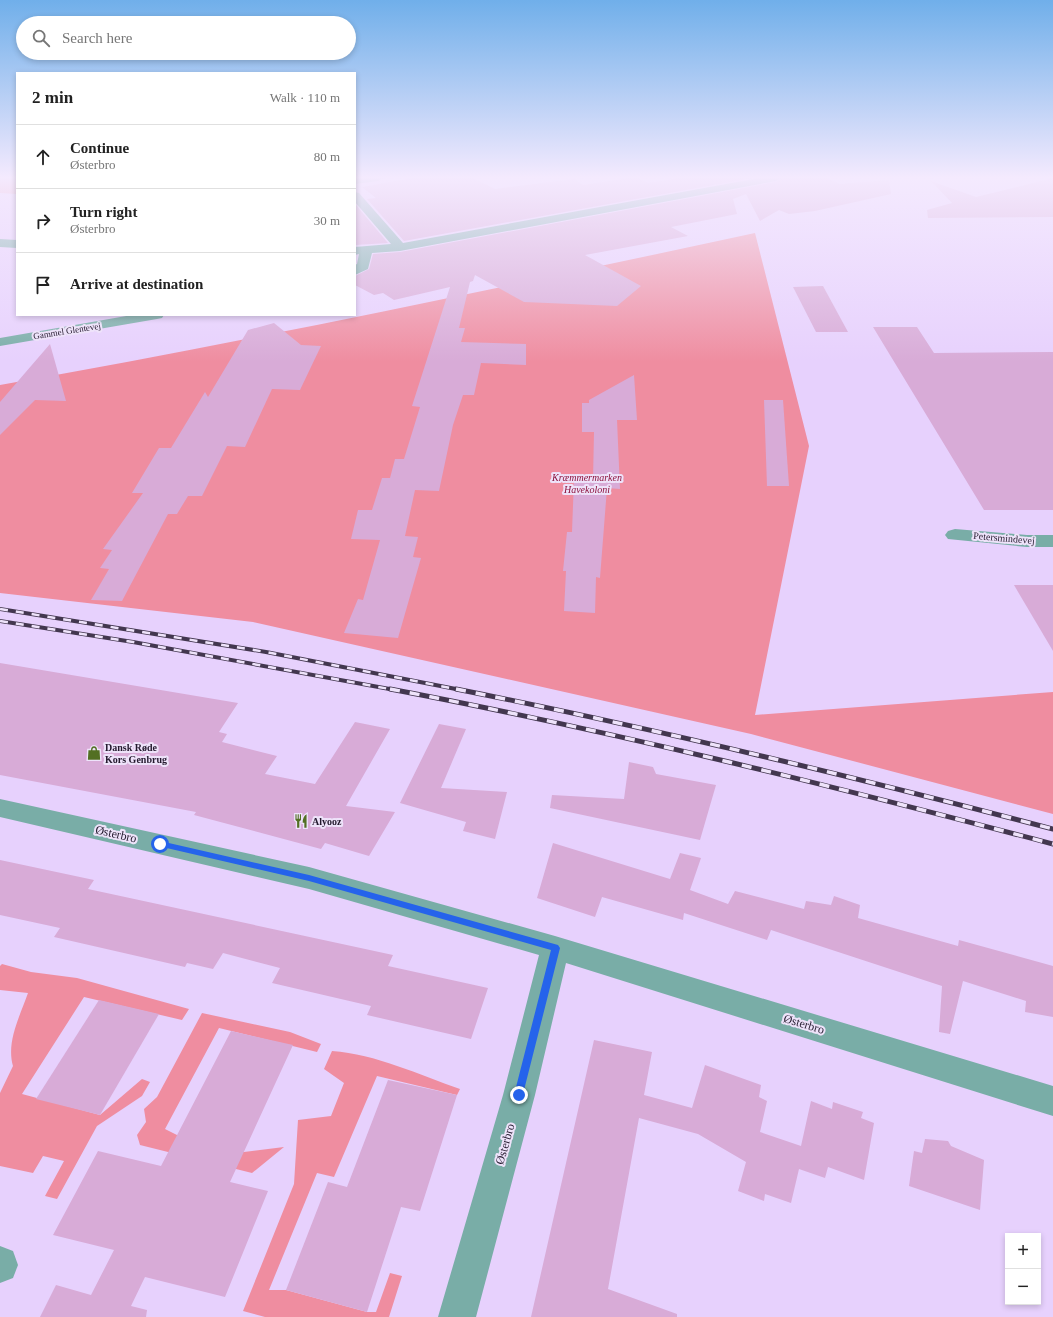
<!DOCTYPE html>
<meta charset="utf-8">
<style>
:root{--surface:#fff;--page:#f6f6f6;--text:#222;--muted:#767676;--line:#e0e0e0}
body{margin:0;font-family:Georgia,serif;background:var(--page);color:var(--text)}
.controls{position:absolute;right:12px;bottom:12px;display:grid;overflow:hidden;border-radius:0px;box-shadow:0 2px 6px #0003}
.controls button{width:36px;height:36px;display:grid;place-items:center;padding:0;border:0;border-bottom:1px solid var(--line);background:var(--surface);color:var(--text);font:20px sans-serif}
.stop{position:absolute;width:12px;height:12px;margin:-9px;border:3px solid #2563eb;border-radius:50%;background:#fff}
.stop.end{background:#2563eb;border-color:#fff;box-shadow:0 1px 4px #0008}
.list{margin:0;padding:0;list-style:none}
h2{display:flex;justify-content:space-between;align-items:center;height:52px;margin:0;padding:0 16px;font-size:17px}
h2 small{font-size:13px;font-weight:400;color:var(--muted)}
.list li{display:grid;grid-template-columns:26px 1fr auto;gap:12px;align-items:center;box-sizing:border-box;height:64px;padding:0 16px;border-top:1px solid var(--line)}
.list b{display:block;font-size:15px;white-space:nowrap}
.list p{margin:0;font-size:13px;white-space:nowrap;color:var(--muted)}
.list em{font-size:13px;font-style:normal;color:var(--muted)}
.icon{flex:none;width:22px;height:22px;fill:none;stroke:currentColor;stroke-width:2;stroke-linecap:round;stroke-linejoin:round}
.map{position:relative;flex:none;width:1053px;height:1317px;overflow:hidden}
.search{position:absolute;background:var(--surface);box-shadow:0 2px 6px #0003;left:16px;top:16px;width:340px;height:44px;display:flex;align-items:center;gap:10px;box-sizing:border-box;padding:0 14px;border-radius:22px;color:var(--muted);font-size:15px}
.panel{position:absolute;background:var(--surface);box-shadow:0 2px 6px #0003;left:16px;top:72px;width:340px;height:244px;border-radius:0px}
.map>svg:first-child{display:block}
.green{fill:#ef8da0}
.building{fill:#d8abd7}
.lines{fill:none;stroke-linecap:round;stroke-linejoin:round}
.minor{fill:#79ada7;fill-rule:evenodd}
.rail-far1-casing{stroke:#43374f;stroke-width:4}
.rail-casing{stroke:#43374f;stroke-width:5}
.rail-far1{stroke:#eee3fa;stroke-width:2.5;stroke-dasharray:8;stroke-linecap:butt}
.rail{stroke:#eee3fa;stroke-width:3.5;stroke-dasharray:10;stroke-linecap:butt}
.route{fill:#2563eb}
.labels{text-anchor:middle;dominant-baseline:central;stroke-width:4;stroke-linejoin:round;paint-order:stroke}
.far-street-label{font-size:9px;fill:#23192d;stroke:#eee3fa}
.park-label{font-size:10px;font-style:italic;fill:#8c123d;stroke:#eee3fa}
.street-label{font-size:10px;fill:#23192d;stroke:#eee3fa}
.poi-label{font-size:10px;font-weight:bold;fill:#23192d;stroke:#eee3fa;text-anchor:start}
.near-street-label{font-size:12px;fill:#23192d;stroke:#eee3fa}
</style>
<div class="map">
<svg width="1053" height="1317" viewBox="0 0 1053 1317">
<rect width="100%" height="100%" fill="#e7d1fd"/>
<g class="green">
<path d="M 0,178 L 17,178 L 17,194 L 0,193 Z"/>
<path d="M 755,233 L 809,446 L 755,715 L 1053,692 L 1053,814 L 751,734 L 253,622 L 0,593 L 0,385 C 253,340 504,287 755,233 Z"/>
<path d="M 2,964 L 31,972 L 77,978 L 189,1009 L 182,1020 L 84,997 L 22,1094 L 100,1115 L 142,1079 L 150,1082 L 142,1096 L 97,1126 L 57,1199 L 45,1196 L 64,1161 L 43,1156 L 33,1173 L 0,1166 L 0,1093 L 13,1066 C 6,1042 20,1016 28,993 L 0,990 L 0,966 Z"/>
<path d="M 202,1013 L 290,1032 L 321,1044 L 317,1052 L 219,1028 L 165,1129 L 177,1135 L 244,1152 L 284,1147 L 252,1173 L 140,1145 L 137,1135 L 146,1122 L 144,1109 L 157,1097 Z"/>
<path d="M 332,1051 C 376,1054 419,1075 460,1089 L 457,1095 L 377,1076 L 334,1177 L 317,1173 L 269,1290 L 286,1290 L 367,1312 L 376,1312 L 390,1273 L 402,1276 L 389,1317 L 265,1317 L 243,1311 L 294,1184 L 298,1120 L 331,1116 L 344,1083 L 324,1069 Z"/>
</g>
<g class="building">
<path d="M 413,178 L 473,178 L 495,189 L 574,179 L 583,185 L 629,178 L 638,178 L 648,183 L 679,178 L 752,178 L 404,241 L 367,199 L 376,198 L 362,187 Z"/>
<path d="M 782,178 L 826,178 L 840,184 L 889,180 L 891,194 L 815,211 L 789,214 L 779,210 L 760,221 L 746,194 L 733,199 L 737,214 L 671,227 L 688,236 L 585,255 L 641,286 L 617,306 L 524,302 L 475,275 L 473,281 L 470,282 L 459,328 L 465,328 L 461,342 L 526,344 L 526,365 L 481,363 L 474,395 L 463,395 L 453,425 L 439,491 L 415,490 L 405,536 L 418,537 L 413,557 L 421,558 L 398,638 L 344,633 L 358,599 L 363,600 L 380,540 L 351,539 L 358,510 L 372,510 L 382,478 L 390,478 L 395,459 L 404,459 L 420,407 L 412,406 L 450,287 L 394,300 L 383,293 L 374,295 L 355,285 L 355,276 L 369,269 L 373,254 L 400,252 L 776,182 Z"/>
<path d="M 1053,178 L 1053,217 L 928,218 L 927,210 L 952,203 L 931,181 L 976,197 Z"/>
<path d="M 355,204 L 388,243 L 355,245 Z"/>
<path d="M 823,286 L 848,332 L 816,332 L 793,287 Z"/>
<path d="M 274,323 L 301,345 L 321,346 L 300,390 L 272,389 L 245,447 L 227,446 L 202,496 L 188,496 L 177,514 L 168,514 L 122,601 L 91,600 L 109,569 L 100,568 L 112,550 L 103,549 L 143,493 L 132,493 L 159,448 L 171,448 L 205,392 L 208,397 L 248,330 Z"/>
<path d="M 873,327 L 917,327 L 934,353 L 1053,352 L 1053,510 L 984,510 Z"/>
<path d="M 50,344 L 66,401 L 35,400 L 0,435 L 0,402 Z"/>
<path d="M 634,375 L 637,420 L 617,420 L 620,489 L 607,488 L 600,578 L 596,577 L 595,613 L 564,611 L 566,571 L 563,571 L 567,532 L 572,532 L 574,479 L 593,480 L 594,432 L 582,432 L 582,403 L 589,403 L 589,400 Z"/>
<path d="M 764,400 L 783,400 L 789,486 L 767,486 Z"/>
<path d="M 1014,585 L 1053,585 L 1053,651 Z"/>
<path d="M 0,663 L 238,703 L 219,732 L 227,734 L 222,742 L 277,756 L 265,774 L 315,784 L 355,722 L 390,729 L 346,806 L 395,812 L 369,856 L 325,843 L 321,849 L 194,815 L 196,812 L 0,775 Z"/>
<path d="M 439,724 L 466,729 L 441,788 L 507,792 L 495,839 L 463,831 L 466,822 L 400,803 Z"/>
<path d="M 629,762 L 653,767 L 656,774 L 716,785 L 700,840 L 550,808 L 552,795 L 624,799 Z"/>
<path d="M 553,843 L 670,879 L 680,853 L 701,858 L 690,890 L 728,904 L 735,891 L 804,909 L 806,901 L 831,905 L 834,896 L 860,905 L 858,918 L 958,946 L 959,940 L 1053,966 L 1053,1017 L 1025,1012 L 1026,1001 L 963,981 L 950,1034 L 939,1032 L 942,986 L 771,930 L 767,940 L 684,913 L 683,920 L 602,897 L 595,917 L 537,898 Z"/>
<path d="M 0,860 L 94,880 L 88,889 L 393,955 L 388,966 L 488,988 L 471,1039 L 367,1015 L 371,1006 L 272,983 L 280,968 L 223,953 L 213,969 L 187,963 L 185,967 L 54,937 L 60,928 L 0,915 Z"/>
<path d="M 99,1000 L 159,1014 L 100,1115 L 36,1099 Z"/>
<path d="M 231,1031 L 293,1045 L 230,1182 L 268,1191 L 225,1297 L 145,1277 L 131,1306 L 147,1310 L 146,1317 L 40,1317 L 56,1285 L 91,1295 L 114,1250 L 53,1235 L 98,1151 L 161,1166 Z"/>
<path d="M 594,1040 L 652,1052 L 644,1095 L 692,1108 L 705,1065 L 761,1085 L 759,1097 L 767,1101 L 760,1132 L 801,1146 L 811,1101 L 832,1109 L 833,1102 L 863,1112 L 861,1118 L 874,1123 L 864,1180 L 828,1167 L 825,1178 L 799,1169 L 791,1203 L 765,1194 L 764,1201 L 738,1191 L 746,1162 L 698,1134 L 639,1118 L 608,1289 L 677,1314 L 677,1317 L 531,1317 Z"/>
<path d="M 388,1080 L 457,1095 L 420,1211 L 401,1207 L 367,1312 L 286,1290 L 328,1182 L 347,1187 Z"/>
<path d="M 925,1139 L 948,1141 L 951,1146 L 984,1160 L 980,1210 L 909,1186 L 914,1151 L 922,1153 Z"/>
</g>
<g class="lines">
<g class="minor">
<path d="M 355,178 L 383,178 L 378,181 L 355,184 Z"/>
<path d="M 759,178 L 781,178 L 776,181 L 400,251 L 372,253 L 368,269 L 355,275 L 355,265 L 357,264 L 359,254 L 355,255 L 355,247 L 391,244 L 355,202 L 355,192 L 359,193 L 403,243 Z"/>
<path d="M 0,239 L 17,240 L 17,248 L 0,247 Z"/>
<path d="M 132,315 L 164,315 L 162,318 L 157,319 L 0,346 L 0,338 Z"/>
<path d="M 955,529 L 1027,535 L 1053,535 L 1053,547 L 1027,547 L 948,539 L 945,535 L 948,531 Z"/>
<path d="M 0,799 L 309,867 L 555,936 L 1053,1086 L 1053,1116 L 566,963 L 535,1095 L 476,1317 L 438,1317 L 503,1095 L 539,955 L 309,889 L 0,817 Z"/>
<path d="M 0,1246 L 13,1251 L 18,1265 L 13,1278 L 0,1283 Z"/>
</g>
<defs>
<g id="rail-far1">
<path d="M 0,609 L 266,652 L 461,690"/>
<path d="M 0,621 L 133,642 L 395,690"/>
</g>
<g id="rail">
<path d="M 390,689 C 613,731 833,786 1053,844"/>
<path d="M 456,689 C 657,729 855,777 1053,829"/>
</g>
</defs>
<use href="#rail-far1" class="rail-far1-casing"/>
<use href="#rail" class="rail-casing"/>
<use href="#rail-far1" class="rail-far1"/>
<use href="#rail" class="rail"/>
</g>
<linearGradient id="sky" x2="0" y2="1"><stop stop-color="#70afea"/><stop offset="0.49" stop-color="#f4eafe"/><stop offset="1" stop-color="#f4eafe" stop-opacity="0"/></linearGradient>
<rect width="1053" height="362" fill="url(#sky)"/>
<path class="route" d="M 160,841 L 309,875 L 558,945 L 560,948 L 522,1098 L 516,1098 L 514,1095 L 551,950 L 309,881 L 158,846 L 156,844 Z"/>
<defs>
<symbol id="shop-bare" viewBox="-9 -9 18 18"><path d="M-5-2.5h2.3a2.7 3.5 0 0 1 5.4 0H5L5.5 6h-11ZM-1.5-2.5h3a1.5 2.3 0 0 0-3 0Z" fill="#536f23" stroke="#eee3fa" stroke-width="2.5" paint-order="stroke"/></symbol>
<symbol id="restaurant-bare" viewBox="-9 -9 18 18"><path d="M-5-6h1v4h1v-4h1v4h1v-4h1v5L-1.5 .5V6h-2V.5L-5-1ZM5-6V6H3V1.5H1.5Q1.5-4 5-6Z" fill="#536f23" stroke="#eee3fa" stroke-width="2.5" paint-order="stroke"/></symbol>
</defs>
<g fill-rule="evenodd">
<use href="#shop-bare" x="84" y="743" width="20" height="20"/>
<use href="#restaurant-bare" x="291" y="811" width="20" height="20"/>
</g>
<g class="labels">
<g class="far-street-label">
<text transform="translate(67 331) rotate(-9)">Gammel Glentevej</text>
</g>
<g class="park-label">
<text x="587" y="477">Kræmmermarken<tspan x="587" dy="12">Havekoloni</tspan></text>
</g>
<g class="street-label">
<text transform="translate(1004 538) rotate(5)">Petersmindevej</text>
</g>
<g class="poi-label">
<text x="105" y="747">Dansk Røde<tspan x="105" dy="12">Kors Genbrug</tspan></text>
<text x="312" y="821">Alyooz</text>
</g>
<g class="near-street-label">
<text transform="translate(116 834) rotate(13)">Østerbro</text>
<text transform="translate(804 1024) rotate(17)">Østerbro</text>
<text transform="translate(505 1144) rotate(-74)">Østerbro</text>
</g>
</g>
</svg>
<div class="controls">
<button>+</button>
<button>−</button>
</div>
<div class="stop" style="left:160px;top:844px"></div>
<div class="stop end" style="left:519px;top:1095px"></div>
<div class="search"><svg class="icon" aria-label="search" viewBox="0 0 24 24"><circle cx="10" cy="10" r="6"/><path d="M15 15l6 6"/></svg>Search here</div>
<section class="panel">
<h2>2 min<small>Walk · 110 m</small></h2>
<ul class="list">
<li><svg class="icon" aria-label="ahead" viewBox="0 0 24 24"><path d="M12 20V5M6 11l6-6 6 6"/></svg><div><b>Continue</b><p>Østerbro</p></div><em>80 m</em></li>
<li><svg class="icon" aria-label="right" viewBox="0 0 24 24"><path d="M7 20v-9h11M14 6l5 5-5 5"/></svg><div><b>Turn right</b><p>Østerbro</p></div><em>30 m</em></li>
<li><svg class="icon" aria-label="arrive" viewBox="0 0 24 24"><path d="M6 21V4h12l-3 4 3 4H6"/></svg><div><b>Arrive at destination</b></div></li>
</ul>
</section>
</div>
